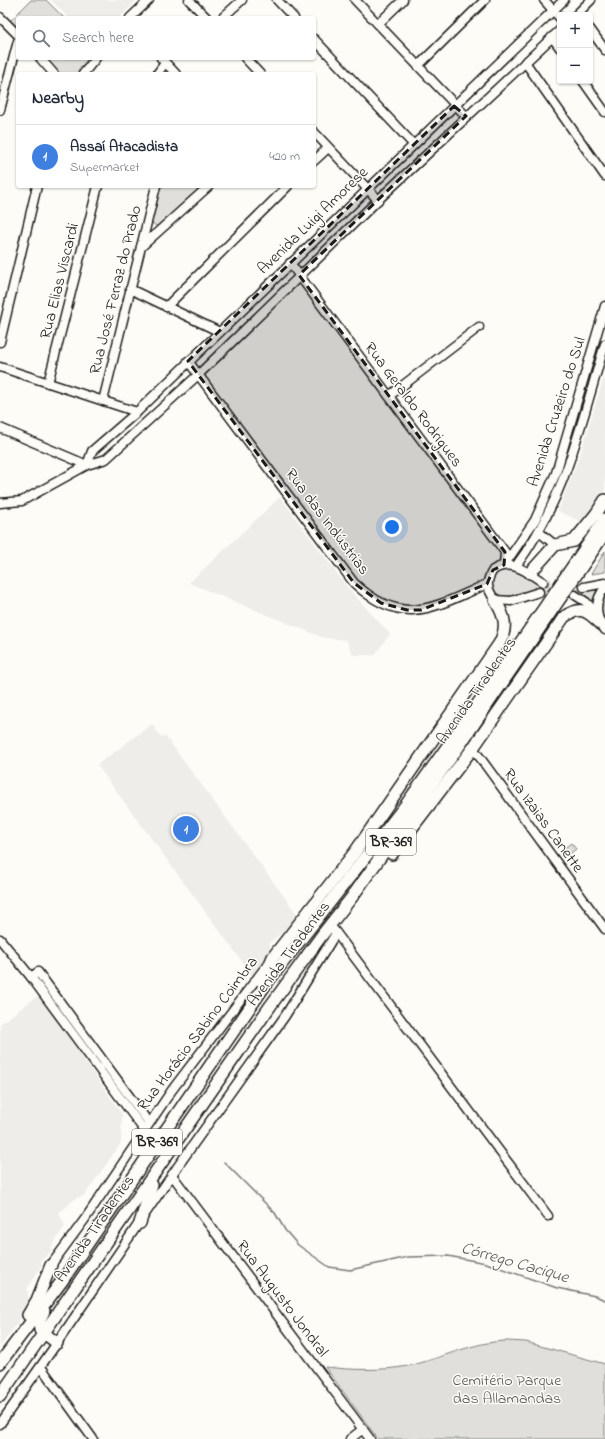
<!DOCTYPE html>
<meta charset="utf-8">
<style>
:root{--surface:#fff;--page:#f6f6f7;--text:#1f2937;--muted:#747a83;--line:#e0e1e3;--accent:#b45309}
body{margin:0;font-family:"Indie Flower",sans-serif;background:var(--page);color:var(--text)}
.controls{position:absolute;right:12px;top:12px;display:grid;overflow:hidden;border-radius:4px;box-shadow:0 1px 3px #0004}
.controls button{width:36px;height:36px;display:grid;place-items:center;padding:0;border:0;border-bottom:1px solid var(--line);background:var(--surface);color:var(--text);font:20px sans-serif}
.you{position:absolute;left:392px;top:527px;width:14px;height:14px;margin:-10px;border:3px solid #fff;border-radius:50%;background:#1a73e8;box-shadow:0 0 0 6px #1a73e833}
.badge{display:grid;place-items:center;width:26px;height:26px;border-radius:50%;background:var(--accent);color:#fff;font-size:13px;font-weight:700}
.pin{position:absolute;translate:-50% -50%;border:2px solid #fff;box-shadow:0 1px 4px #0006}
.list{margin:0;padding:0;list-style:none}
h2{display:flex;justify-content:space-between;align-items:center;height:52px;margin:0;padding:0 16px;font-size:17px}
h2 small{font-size:13px;font-weight:400;color:var(--muted)}
.list li{display:grid;grid-template-columns:26px 1fr auto;gap:12px;align-items:center;box-sizing:border-box;height:64px;padding:0 16px;border-top:1px solid var(--line)}
.list b{display:block;font-size:15px;white-space:nowrap}
.list p{margin:0;font-size:13px;white-space:nowrap;color:var(--muted)}
.list em{font-size:13px;font-style:normal;color:var(--muted)}
.icon{flex:none;width:22px;height:22px;fill:none;stroke:currentColor;stroke-width:2;stroke-linecap:round;stroke-linejoin:round}
.map{position:relative;flex:none;width:605px;height:1439px;overflow:hidden}
.search{position:absolute;background:var(--surface);box-shadow:0 1px 3px #0004;left:16px;top:16px;width:300px;height:44px;display:flex;align-items:center;gap:10px;box-sizing:border-box;padding:0 14px;border-radius:4px;color:var(--muted);font-size:15px}
.panel{position:absolute;background:var(--surface);box-shadow:0 1px 3px #0004;left:16px;top:72px;width:300px;height:116px;border-radius:4px}
.map>svg:first-child{display:block}
.built{fill:#eeede9}
.green{fill:#e0dfdb;stroke:#7e7e7c}
.lines{fill:none;stroke-linecap:round;stroke-linejoin:round}
.stream{stroke:#797876;stroke-width:1.5}
.minor-tunnel{stroke:#dbdad6;stroke-width:8;stroke-dasharray:8 4;stroke-linecap:butt}
.minor-casing{stroke:#1c1c1c;stroke-width:11}
.highway-casing{stroke:#1c1c1c;stroke-width:14}
.minor{stroke:#fdfcf7;stroke-width:8}
.highway{stroke:#fdfcf7;stroke-width:11}
.marked{fill:#1c1c1c;fill-opacity:0.2;stroke:#1c1c1c;stroke-width:3;stroke-dasharray:8 5;stroke-linejoin:round}
.labels{text-anchor:middle;dominant-baseline:central;stroke-width:3;stroke-linejoin:round;paint-order:stroke}
.shield{fill:#fdfcf7;stroke:#605f5e;stroke-width:1}
.shield-label{font-size:15px;font-weight:bold;fill:#1c1c1c}
.street-label{font-size:16px;fill:#1c1c1c;stroke:#fdfcf7}
.park-label{font-size:16px;fill:#575655;stroke:#fdfcf7}
.water-label{font-size:17px;font-style:italic;fill:#5a5a58;stroke:#fdfcf7}
</style>
<div class="map">
<svg width="605" height="1439" viewBox="0 0 605 1439">
<rect width="100%" height="100%" fill="#fdfcf7"/>
<filter id="ink" filterUnits="userSpaceOnUse"><feTurbulence type="fractalNoise" baseFrequency=".025" numOctaves="2"/><feDisplacementMap in="SourceGraphic" scale="8" xChannelSelector="R" yChannelSelector="G"/><feConvolveMatrix kernelMatrix="1 2 1 2 8 2 1 2 1" color-interpolation-filters="sRGB"/></filter>
<g filter="url(#ink)">
<g class="built">
<path d="M 51,0 L 137,0 L 119,18 L 69,18 Z"/>
<path d="M 605,374 L 605,490 L 584,523 L 558,511 L 580,455 Z"/>
<path d="M 280,497 L 347,587 L 390,634 L 375,655 L 353,655 L 346,640 L 324,638 L 189,583 Z"/>
<path d="M 152,724 L 160,736 L 166,737 L 297,914 L 291,925 L 269,943 L 271,947 L 266,957 L 252,975 L 97,765 Z"/>
<path d="M 39,995 L 122,1114 L 121,1143 L 84,1196 L 76,1198 L 59,1213 L 65,1226 L 51,1247 L 52,1251 L 40,1261 L 42,1265 L 27,1289 L 30,1305 L 0,1347 L 0,1024 Z"/>
</g>
<g class="green">
<path d="M 31,0 L 46,0 L 64,18 L 18,18 L 18,29 L 10,21 Z"/>
<path d="M 45,58 L 88,58 L 76,74 L 60,74 Z"/>
<path d="M 160,186 L 205,186 L 161,229 L 150,222 Z"/>
<path d="M 605,551 L 605,572 L 591,574 Z"/>
<path d="M 509,569 C 521,571 528,579 539,584 C 549,589 586,591 597,590 L 591,603 L 577,593 L 536,589 L 514,596 L 500,596 L 494,592 L 492,585 L 493,579 L 500,571 Z"/>
<path d="M 605,595 L 605,623 L 601,610 Z"/>
<path d="M 571,843 L 576,849 L 567,856 L 562,850 Z"/>
<path d="M 508,1341 L 526,1342 L 605,1364 L 605,1439 L 378,1439 L 325,1367 C 352,1370 381,1371 408,1366 C 441,1359 474,1341 508,1341 Z"/>
</g>
<g class="lines">
<path class="stream" d="M 224,1162 L 275,1213 L 285,1230 L 298,1245 L 329,1267 L 350,1270 L 408,1257 L 448,1256 L 486,1263 L 557,1288 L 595,1296 L 605,1300"/>
<g class="minor-tunnel">
<path d="M 543,582 L 584,587"/>
<path d="M 539,592 L 559,594"/>
</g>
<defs>
<g id="minor">
<path d="M 189,0 L 207,18"/>
<path d="M 277,0 L 294,18"/>
<path d="M 355,0 L 466,116"/>
<path d="M 544,0 L 560,18"/>
<path d="M 576,15 L 591,0"/>
<path d="M 0,17 L 18,35"/>
<path d="M 130,18 L 149,0"/>
<path d="M 222,18 L 242,0"/>
<path d="M 378,24 L 403,0"/>
<path d="M 590,29 L 605,50"/>
<path d="M 552,37 L 560,48"/>
<path d="M 314,39 L 413,144"/>
<path d="M 40,58 L 54,74"/>
<path d="M 161,58 L 176,74"/>
<path d="M 245,58 L 260,74"/>
<path d="M 525,62 L 605,176"/>
<path d="M 418,66 L 485,0"/>
<path d="M 83,74 L 96,58"/>
<path d="M 157,74 L 165,63"/>
<path d="M 583,81 L 605,112"/>
<path d="M 0,110 L 18,41"/>
<path d="M 314,132 L 378,200"/>
<path d="M 314,161 L 328,148"/>
<path d="M 141,247 L 209,186"/>
<path d="M 290,263 L 505,552 L 504,565"/>
<path d="M 130,289 L 220,332"/>
<path d="M 166,307 L 288,186"/>
<path d="M 0,342 L 37,186"/>
<path d="M 188,361 L 354,583 C 403,629 434,607 487,584"/>
<path d="M 0,367 L 137,412"/>
<path d="M 48,383 L 98,186"/>
<path d="M 389,396 L 479,327"/>
<path d="M 103,401 L 156,186"/>
<path d="M 0,428 L 87,465"/>
<path d="M 87,465 L 92,451 L 137,412 L 564,0"/>
<path d="M 0,503 L 22,501 L 87,465 L 106,459 L 198,375 L 378,200 L 560,30"/>
<path d="M 539,532 L 555,545"/>
<path d="M 505,564 L 535,520 L 556,473 L 605,306"/>
<path d="M 516,566 C 566,499 581,422 605,344"/>
<path d="M 584,587 L 605,583"/>
<path d="M 605,588 C 594,600 595,618 605,630"/>
<path d="M 539,592 L 511,601 L 495,600 C 487,589 485,582 493,570 C 511,558 527,572 543,582"/>
<path d="M 575,595 L 586,602 L 597,614"/>
<path d="M 473,748 L 605,929"/>
<path d="M 334,930 L 548,1216"/>
<path d="M 0,939 L 31,977 L 144,1130"/>
<path d="M 31,977 L 38,972 L 149,1123"/>
<path d="M 172,1175 L 370,1439"/>
<path d="M 51,1265 L 85,1219 L 172,1090 L 264,969"/>
<path d="M 41,1367 L 93,1439"/>
<path d="M 0,1424 L 57,1343 L 178,1166 L 285,1016 L 336,933"/>
<path d="M 350,1439 L 363,1429"/>
</g>
<g id="highway">
<path d="M 530,573 L 555,545 L 574,541 L 596,514 L 605,500"/>
<path d="M 392,854 L 473,748 L 564,617 C 582,605 587,611 601,624"/>
<path d="M 262,982 L 273,957 L 355,852 L 499,644 C 508,627 505,616 495,600"/>
<path d="M 140,1223 L 152,1185"/>
<path d="M 44,1311 L 39,1322 L 40,1330 L 57,1343"/>
<path d="M 28,1315 L 37,1300 L 51,1265"/>
<path d="M 0,1363 L 62,1281 L 266,984 L 405,806 L 501,671 L 605,519"/>
<path d="M 0,1396 L 271,1005 L 322,935 L 352,897 L 457,749 L 605,533"/>
</g>
</defs>
<use href="#minor" class="minor-casing"/>
<use href="#highway" class="highway-casing"/>
<use href="#minor" class="minor"/>
<use href="#highway" class="highway"/>
</g>
</g>
<path class="marked" d="M 454,106 L 466,116 L 299,275 L 505,552 L 504,565 L 493,570 L 487,584 L 421,610 L 407,610 L 381,603 L 354,583 L 188,361 Z"/>
<g class="labels">
<g class="shield">
<rect x="366" y="829" width="50" height="26" rx="3"/>
<rect x="132" y="1129" width="50" height="26" rx="3"/>
</g>
<g class="shield-label">
<text x="391" y="842">BR-369</text>
<text x="157" y="1142">BR-369</text>
</g>
<g class="street-label">
<text transform="translate(313 221) rotate(-44)">Avenida Luigi Amorese</text>
<text transform="translate(60 281) rotate(-76)">Rua Elias Viscardi</text>
<text transform="translate(116 290) rotate(-76)">Rua José Ferraz do Prado</text>
<text transform="translate(413 405) rotate(53)">Rua Geraldo Rodrigues</text>
<text transform="translate(557 412) rotate(-72)">Avenida Cruzeiro do Sul</text>
<text transform="translate(327 522) rotate(53)">Rua das Indústrias</text>
<text transform="translate(477 691) rotate(-55)">Avenida Tiradentes</text>
<text transform="translate(543 821) rotate(54)">Rua Izaias Canette</text>
<text transform="translate(289 954) rotate(-53)">Avenida Tiradentes</text>
<text transform="translate(198 1034) rotate(-53)">Rua Horácio Sabino Coimbra</text>
<text transform="translate(95 1229) rotate(-55)">Avenida Tiradentes</text>
<text transform="translate(282 1299) rotate(53)">Rua Augusto Jondral</text>
</g>
<g class="park-label">
<text x="507" y="1381">Cemitério Parque<tspan x="507" dy="18">das Allamandas</tspan></text>
</g>
<g class="water-label">
<text transform="translate(515 1263) rotate(16)">Córrego Cacique</text>
</g>
</g>
</svg>
<div class="controls">
<button>+</button>
<button>−</button>
</div>
<div class="you"></div>
<div class="pin badge" style="left:186px;top:829px;background:#3f7fe0">1</div>
<div class="search"><svg class="icon" aria-label="search" viewBox="0 0 24 24"><circle cx="10" cy="10" r="6"/><path d="M15 15l6 6"/></svg>Search here</div>
<section class="panel">
<h2>Nearby<small></small></h2>
<ul class="list">
<li><span class="badge" style="background:#3f7fe0">1</span><div><b>Assaí Atacadista</b><p>Supermarket</p></div><em>420 m</em></li>
</ul>
</section>
</div>
